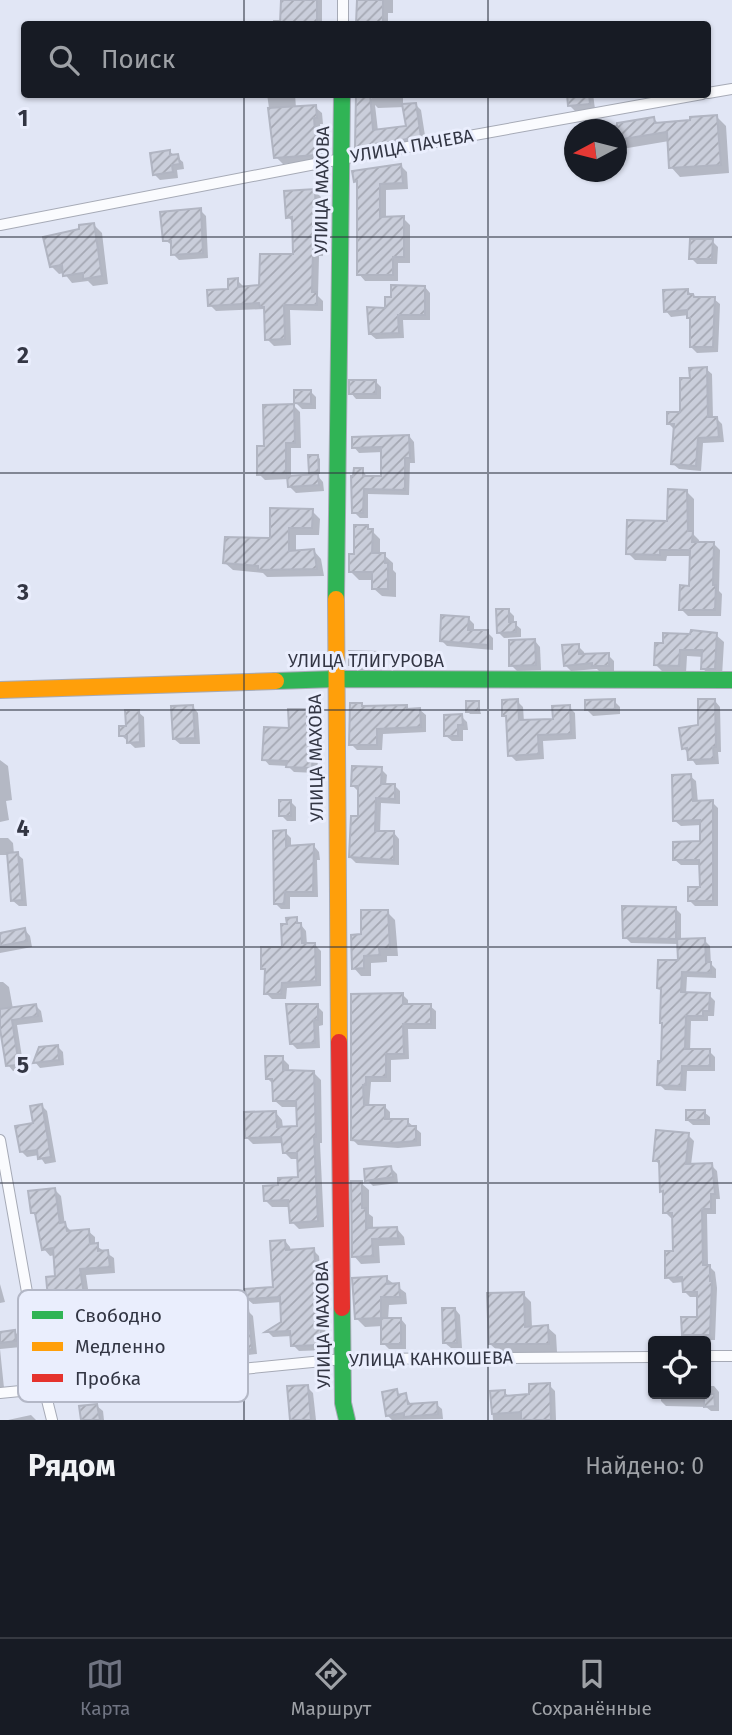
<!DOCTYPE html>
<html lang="ru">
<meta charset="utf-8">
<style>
:root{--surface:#171b24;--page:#242831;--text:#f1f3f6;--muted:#9ea1a6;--line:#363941;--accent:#707482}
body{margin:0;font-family:"Fira Sans",sans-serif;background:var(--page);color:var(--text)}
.controls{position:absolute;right:21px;bottom:21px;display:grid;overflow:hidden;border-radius:7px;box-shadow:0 2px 5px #0004}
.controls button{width:63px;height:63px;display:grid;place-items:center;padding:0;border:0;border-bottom:2px solid var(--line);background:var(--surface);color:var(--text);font:35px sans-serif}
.compass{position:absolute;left:564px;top:119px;width:63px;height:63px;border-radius:50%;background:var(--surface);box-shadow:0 2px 5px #0004;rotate:263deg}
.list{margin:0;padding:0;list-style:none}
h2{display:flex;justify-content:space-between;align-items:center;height:91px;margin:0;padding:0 28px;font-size:30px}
h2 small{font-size:23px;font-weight:400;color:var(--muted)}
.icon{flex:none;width:38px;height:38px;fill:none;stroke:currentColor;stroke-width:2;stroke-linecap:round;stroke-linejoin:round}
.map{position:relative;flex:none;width:732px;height:1420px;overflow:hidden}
.search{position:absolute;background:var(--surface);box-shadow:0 2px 5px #0004;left:21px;right:21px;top:21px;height:77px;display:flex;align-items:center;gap:18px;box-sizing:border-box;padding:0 24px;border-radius:7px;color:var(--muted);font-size:26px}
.sheet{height:217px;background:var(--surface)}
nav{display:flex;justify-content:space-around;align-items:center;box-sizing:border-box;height:98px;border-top:2px solid var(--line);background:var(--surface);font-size:19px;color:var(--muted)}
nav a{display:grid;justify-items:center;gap:4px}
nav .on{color:var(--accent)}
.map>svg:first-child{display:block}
.shadow{fill:#0003;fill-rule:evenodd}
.building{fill:url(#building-hatch);stroke:#b1b5c2;stroke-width:2}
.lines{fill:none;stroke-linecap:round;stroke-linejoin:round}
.street-casing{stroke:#a6aab6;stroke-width:12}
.fast-casing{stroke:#a6aab6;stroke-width:18}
.slow-casing{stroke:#a6aab6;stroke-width:18}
.jam-casing{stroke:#a6aab6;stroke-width:18}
.street{stroke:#fafbfe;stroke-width:10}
.fast{stroke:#30b455;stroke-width:16}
.slow{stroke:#ff9f0a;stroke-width:16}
.jam{stroke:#e5322d;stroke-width:16}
.grid{fill:none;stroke:#333644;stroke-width:2;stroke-opacity:0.55}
.labels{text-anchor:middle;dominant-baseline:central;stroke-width:6;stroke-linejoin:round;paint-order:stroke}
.street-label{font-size:18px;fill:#333644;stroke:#eaeefd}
.key{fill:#eaeefd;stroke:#b3b7c6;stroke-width:2}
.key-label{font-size:19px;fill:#333644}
.grid-label{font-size:23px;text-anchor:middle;font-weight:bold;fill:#333644;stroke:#eaeefd;stroke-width:6;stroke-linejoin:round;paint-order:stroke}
</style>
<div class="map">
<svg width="732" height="1420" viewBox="0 0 732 1420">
<defs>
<pattern id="building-hatch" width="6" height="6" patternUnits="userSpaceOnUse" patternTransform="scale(1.75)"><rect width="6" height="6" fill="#cacedb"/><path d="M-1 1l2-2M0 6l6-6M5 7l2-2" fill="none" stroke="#a5a8b3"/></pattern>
</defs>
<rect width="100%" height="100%" fill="#e1e6f5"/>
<g class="shadow">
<path d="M 282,0 L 322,0 L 322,24 L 273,24 L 273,20 L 282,20 Z"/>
<path d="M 359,0 L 393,0 L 393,13 L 388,13 L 388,24 L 358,24 Z"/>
<path d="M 685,23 L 687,24 L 645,24 Z"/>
<path d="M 267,94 L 295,94 L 296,108 L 315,107 L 322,113 L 323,124 L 320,124 L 323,161 L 283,164 L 276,157 Z"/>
<path d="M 372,94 L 399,94 L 403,98 L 403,106 L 415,104 L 421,110 L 426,142 L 362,152 L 357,147 L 369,95 L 372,99 ZM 375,105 L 378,108 L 405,107 L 408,127 L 378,131 Z"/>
<path d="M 569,94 L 593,94 L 595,109 L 575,111 L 569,105 Z"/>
<path d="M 623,94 L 699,94 L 699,95 L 627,98 Z"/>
<path d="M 717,117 L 726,126 L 729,173 L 680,177 L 671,167 L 669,141 L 616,150 L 616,130 L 603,130 L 602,127 L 654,119 L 659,124 Z"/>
<path d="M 169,151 L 183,162 L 184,169 L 177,170 L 178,178 L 160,180 L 155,175 Z"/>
<path d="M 401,166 L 407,172 L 408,189 L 386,190 L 386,218 L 403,218 L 410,225 L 410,263 L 398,263 L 398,281 L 365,281 L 359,274 L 359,184 L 356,181 Z"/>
<path d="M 315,191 L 321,197 L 323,256 L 319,256 L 318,296 L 323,301 L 323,311 L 290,310 L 291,345 L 274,346 L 267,339 L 264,309 L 216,311 L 210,305 L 230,291 L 237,280 L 244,287 L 261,287 L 295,256 L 294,223 L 288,217 Z"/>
<path d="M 200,210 L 206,216 L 208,258 L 179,260 L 173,254 L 173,246 L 165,240 Z"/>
<path d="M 94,225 L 102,233 L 108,284 L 93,286 L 88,281 L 72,283 L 64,273 L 59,274 L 51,266 Z"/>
<path d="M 712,241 L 718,247 L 717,264 L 697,264 L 691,258 Z"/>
<path d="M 425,287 L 430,293 L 430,320 L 403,320 L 404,338 L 376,339 L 370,334 L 387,309 Z"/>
<path d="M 687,290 L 696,299 L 714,299 L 720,304 L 718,352 L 697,353 L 691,347 L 691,320 L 689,315 L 671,317 L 666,311 Z"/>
<path d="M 706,369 L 712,374 L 713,419 L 717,419 L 722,424 L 724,442 L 703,443 L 701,471 L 679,469 L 673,464 L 674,429 L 668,423 L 682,414 L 692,380 Z"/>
<path d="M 375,381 L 381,387 L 381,399 L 356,399 L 351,393 Z"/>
<path d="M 310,391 L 316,397 L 316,409 L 302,409 L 296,403 Z"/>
<path d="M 294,406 L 300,412 L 301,448 L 291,448 L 291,478 L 315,476 L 311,472 L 318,457 L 320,459 L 320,474 L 316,474 L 323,482 L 324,491 L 296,493 L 290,487 L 289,479 L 265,480 L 259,474 L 265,448 Z"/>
<path d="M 409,436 L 414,442 L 415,463 L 410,463 L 409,495 L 368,494 L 368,518 L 360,518 L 354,512 L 362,470 L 368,478 L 383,478 L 383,452 L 359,453 L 354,447 Z"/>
<path d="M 687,492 L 694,499 L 694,535 L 699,540 L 699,543 L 713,543 L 720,550 L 719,591 L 722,594 L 721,616 L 688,616 L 681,609 L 690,587 L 691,556 L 667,556 L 666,561 L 635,560 L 628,553 L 669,523 Z"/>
<path d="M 312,511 L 320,519 L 319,535 L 296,535 L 296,552 L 314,551 L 321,559 L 324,576 L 267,577 L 263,573 L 233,570 L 225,563 L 271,540 Z"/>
<path d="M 367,526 L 380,539 L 380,555 L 384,555 L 393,563 L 393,570 L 396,573 L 396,597 L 382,596 L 373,588 L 373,580 L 359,580 L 351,572 Z"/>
<path d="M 508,610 L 514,616 L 514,623 L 521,629 L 521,637 L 504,638 L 498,632 Z"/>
<path d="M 468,618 L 474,624 L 474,632 L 487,632 L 493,638 L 493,650 L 447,646 L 442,641 Z"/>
<path d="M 716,635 L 724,642 L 722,676 L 711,676 L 703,669 L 704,657 L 687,656 L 686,673 L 663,672 L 656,665 L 656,645 Z"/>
<path d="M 535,641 L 540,647 L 541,670 L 517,671 L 511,665 Z"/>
<path d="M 578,646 L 584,652 L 584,656 L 608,655 L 614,661 L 614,671 L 599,671 L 597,669 L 571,671 L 565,665 Z"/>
<path d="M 376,653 L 382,659 L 382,671 L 357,671 L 351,665 Z"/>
<path d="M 517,701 L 523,707 L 524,722 L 555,720 L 569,707 L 575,713 L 576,739 L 543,741 L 544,759 L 516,761 L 510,755 L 508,719 L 504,715 Z"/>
<path d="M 614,701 L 620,707 L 620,714 L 593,716 L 587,710 Z"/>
<path d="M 715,701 L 720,707 L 721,752 L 718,752 L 719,764 L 696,765 L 684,748 Z"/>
<path d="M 478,703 L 481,714 L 470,714 L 468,712 Z"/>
<path d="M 361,704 L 365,708 L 406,707 L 409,710 L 420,710 L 426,715 L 426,732 L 383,734 L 382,750 L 357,750 L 351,744 Z"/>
<path d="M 193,707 L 198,713 L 200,744 L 180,744 L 174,739 Z"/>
<path d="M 306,710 L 312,716 L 312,728 L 320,733 L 317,773 L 294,772 L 288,766 L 269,765 L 264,759 Z"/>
<path d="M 138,712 L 144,717 L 145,747 L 135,748 L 121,735 Z"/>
<path d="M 461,716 L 467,722 L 468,730 L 463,730 L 463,741 L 452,741 L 446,736 Z"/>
<path d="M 0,760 L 8,766 L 12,800 L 6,801 L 9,820 L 0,822 Z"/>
<path d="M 381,769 L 387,775 L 386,785 L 395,786 L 400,791 L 400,804 L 381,803 L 380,833 L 394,833 L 399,839 L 399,865 L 356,863 L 350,857 L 359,818 L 359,792 L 353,786 Z"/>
<path d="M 690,776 L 696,781 L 698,803 L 712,802 L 718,808 L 718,906 L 695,906 L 689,900 L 702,889 L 701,865 L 681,865 L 675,860 L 701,843 L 701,825 L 681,826 L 675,821 Z"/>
<path d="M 291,802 L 296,807 L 296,821 L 287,821 L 281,815 Z"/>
<path d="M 285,832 L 291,838 L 291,847 L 314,846 L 319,852 L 320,860 L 317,860 L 318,897 L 290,897 L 290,909 L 281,909 L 275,903 Z"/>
<path d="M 0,838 L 8,838 L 13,843 L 14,854 L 17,854 L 23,859 L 27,906 L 19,906 L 13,901 L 8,855 L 0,855 Z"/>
<path d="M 675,908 L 681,914 L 681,940 L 704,940 L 710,946 L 711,964 L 716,969 L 716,978 L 687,977 L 686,994 L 709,995 L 715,1001 L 714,1016 L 708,1016 L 708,1021 L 691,1021 L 690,1051 L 709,1051 L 715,1057 L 715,1071 L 687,1071 L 686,1091 L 665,1090 L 659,1084 L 663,1063 L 662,991 L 659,988 L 679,962 L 679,944 L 631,943 L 625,937 Z"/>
<path d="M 387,912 L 395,920 L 398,956 L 387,956 L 387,962 L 371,963 L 371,976 L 361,976 L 354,968 L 363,936 Z"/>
<path d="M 296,919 L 306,931 L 307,945 L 315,945 L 321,951 L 321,986 L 287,988 L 286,999 L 272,999 L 266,993 L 267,973 L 263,968 L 284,949 L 288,925 Z"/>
<path d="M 25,930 L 30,936 L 32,947 L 0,953 L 0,934 Z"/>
<path d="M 0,982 L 3,982 L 9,987 L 13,1009 L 35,1005 L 41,1011 L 43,1022 L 17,1025 L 24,1070 L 13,1071 L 8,1065 L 0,1025 Z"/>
<path d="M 402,994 L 408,1000 L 408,1006 L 430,1006 L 436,1011 L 436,1029 L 408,1029 L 409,1059 L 391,1060 L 391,1082 L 371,1082 L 369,1107 L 384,1106 L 390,1112 L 390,1121 L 407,1121 L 421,1133 L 421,1146 L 398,1148 L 358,1145 L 352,1139 L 353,996 Z"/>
<path d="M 317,1006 L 323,1012 L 323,1025 L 319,1026 L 320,1048 L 297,1049 L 291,1043 Z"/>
<path d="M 57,1046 L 63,1052 L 64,1065 L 40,1068 L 35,1062 Z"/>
<path d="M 282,1058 L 289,1065 L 289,1072 L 314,1073 L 321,1080 L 322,1143 L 320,1143 L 324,1227 L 299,1229 L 292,1222 L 291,1207 L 272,1207 L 265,1200 L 280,1186 L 300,1179 L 299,1159 L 291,1159 L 284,1152 L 284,1143 L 253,1144 L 246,1137 L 276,1113 L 282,1120 L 283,1128 L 299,1127 L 298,1107 L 282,1107 L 275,1101 L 274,1085 L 267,1078 Z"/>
<path d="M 42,1106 L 47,1111 L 56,1162 L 45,1164 L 39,1155 L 27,1157 L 22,1152 Z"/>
<path d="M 704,1112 L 710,1117 L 710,1125 L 693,1125 L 687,1120 Z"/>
<path d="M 688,1135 L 694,1141 L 691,1165 L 711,1165 L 717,1171 L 720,1199 L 716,1199 L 716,1214 L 707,1214 L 708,1265 L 715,1272 L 717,1288 L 715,1340 L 689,1340 L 683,1334 L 699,1319 L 699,1297 L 690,1297 L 684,1291 L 684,1282 L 673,1283 L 667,1277 L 675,1252 L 674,1218 L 671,1218 L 665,1212 L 661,1166 L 655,1160 Z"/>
<path d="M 391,1168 L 397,1174 L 398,1183 L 373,1186 L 367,1180 Z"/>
<path d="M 361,1183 L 369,1190 L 369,1214 L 373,1217 L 373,1229 L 397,1229 L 404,1237 L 405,1245 L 379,1246 L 380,1263 L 361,1264 L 354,1256 Z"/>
<path d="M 54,1189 L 61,1196 L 65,1225 L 71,1231 L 88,1231 L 95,1237 L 95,1245 L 114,1258 L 115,1273 L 86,1275 L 91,1309 L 97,1315 L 100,1335 L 96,1336 L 100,1368 L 84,1370 L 77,1364 L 72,1326 L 63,1327 L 57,1320 L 48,1279 L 57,1277 L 55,1255 L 50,1256 L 44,1249 L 38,1218 L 33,1213 Z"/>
<path d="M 285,1241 L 290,1247 L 291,1252 L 313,1250 L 319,1256 L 327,1350 L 299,1351 L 293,1345 L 292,1336 L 273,1337 L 268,1332 L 283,1323 L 282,1302 L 253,1304 L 247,1299 L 274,1288 Z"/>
<path d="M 386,1278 L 406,1293 L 407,1304 L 389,1305 L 388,1320 L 401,1319 L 406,1325 L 406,1349 L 389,1349 L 383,1343 L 383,1326 L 365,1327 L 357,1319 Z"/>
<path d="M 0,1284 L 5,1302 L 0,1303 Z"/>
<path d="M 523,1294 L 531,1302 L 532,1328 L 547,1327 L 556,1335 L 557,1352 L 499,1352 L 490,1344 Z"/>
<path d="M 455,1309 L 460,1315 L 462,1348 L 451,1348 L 445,1343 Z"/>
<path d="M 247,1310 L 253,1316 L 257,1354 L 248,1355 L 242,1349 L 241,1340 L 233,1334 L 240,1317 Z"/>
<path d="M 14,1331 L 20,1337 L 21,1347 L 0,1349 L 4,1388 L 0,1388 L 0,1333 Z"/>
<path d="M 549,1385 L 555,1391 L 556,1420 L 493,1420 L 491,1393 L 504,1392 L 510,1397 L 531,1396 Z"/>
<path d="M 706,1386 L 714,1386 L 719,1392 L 719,1411 L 711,1411 L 706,1407 L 666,1406 L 661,1401 L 661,1394 L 706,1394 Z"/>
<path d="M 307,1387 L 313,1393 L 316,1420 L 292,1420 Z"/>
<path d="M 396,1391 L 401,1396 L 405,1395 L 412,1406 L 436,1404 L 442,1409 L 443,1419 L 392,1420 L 387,1415 Z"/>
<path d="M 97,1406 L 103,1411 L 104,1420 L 82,1420 Z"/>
<path d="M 31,1415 L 36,1420 L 8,1420 Z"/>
</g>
<g class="building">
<path d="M 281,0 L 317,0 L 317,24 L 280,24 Z"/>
<path d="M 357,0 L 383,0 L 383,24 L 356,24 Z"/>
<path d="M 356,94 L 370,94 L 373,130 L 406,126 L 402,104 L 416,103 L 421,137 L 355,147 Z"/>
<path d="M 567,94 L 589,94 L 590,104 L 568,106 Z"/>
<path d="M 316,105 L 317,118 L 314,118 L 317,155 L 274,158 L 268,108 Z"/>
<path d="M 717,115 L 721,165 L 669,168 L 667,132 L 617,140 L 617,123 L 654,117 L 655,123 L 690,120 L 690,117 Z"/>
<path d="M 170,150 L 170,155 L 178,154 L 180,164 L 172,165 L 173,172 L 153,175 L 150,153 Z"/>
<path d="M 401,164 L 403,183 L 380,184 L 380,217 L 404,216 L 404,257 L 393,257 L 393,275 L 357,275 L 357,181 L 354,182 L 352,171 Z"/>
<path d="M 315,189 L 317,250 L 313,250 L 312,292 L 317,292 L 317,305 L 284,305 L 285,339 L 265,340 L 264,307 L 260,307 L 259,303 L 208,306 L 207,290 L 228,289 L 228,279 L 238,278 L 238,287 L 259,285 L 260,254 L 293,254 L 292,217 L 286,218 L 284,191 Z"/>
<path d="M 201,208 L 203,253 L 171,255 L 171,241 L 163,241 L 160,212 Z"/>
<path d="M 94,223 L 102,276 L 83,279 L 83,273 L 63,276 L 62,265 L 50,267 L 43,237 L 79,229 L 79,225 Z"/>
<path d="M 690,239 L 713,239 L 712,259 L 689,259 Z"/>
<path d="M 391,285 L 425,286 L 425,315 L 398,315 L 399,333 L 369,334 L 367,307 L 385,308 L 385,297 L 391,297 Z"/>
<path d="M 688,289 L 688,294 L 693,294 L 694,297 L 715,297 L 713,347 L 690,347 L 690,318 L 687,318 L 687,310 L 664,312 L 663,290 Z"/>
<path d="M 707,367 L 708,417 L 717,417 L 719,437 L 698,438 L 696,466 L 671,464 L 674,424 L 667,424 L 667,412 L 680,412 L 680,378 L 690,378 L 689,368 Z"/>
<rect x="349" y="380" width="27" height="14"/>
<path d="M 294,390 L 311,390 L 311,404 L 294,403 Z"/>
<path d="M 294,404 L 295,443 L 286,443 L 286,474 L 257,475 L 257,446 L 264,446 L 263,405 Z"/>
<path d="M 409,435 L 410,458 L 405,458 L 405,490 L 364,489 L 363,513 L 352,513 L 351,476 L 353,476 L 354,468 L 363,468 L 363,476 L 381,476 L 381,447 L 352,448 L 352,437 Z"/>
<path d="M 308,455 L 318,455 L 319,472 L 309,473 Z"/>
<path d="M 318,474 L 319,485 L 288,487 L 287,476 Z"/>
<path d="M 668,489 L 687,490 L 688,531 L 693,531 L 692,542 L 714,542 L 713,585 L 716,585 L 715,610 L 679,610 L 680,585 L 689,586 L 690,550 L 660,550 L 660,555 L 626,554 L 627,520 L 667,521 Z"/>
<path d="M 270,508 L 313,509 L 312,528 L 289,528 L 289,551 L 314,549 L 317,569 L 258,570 L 258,566 L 223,563 L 225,537 L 270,538 Z"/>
<path d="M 354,525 L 368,525 L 368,529 L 373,529 L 372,553 L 385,553 L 385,563 L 388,563 L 388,589 L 372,589 L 372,572 L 349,572 L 349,554 L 354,554 Z"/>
<path d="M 496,609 L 509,609 L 509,622 L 516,622 L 516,632 L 497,633 Z"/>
<path d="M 441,615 L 469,617 L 468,630 L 488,630 L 488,645 L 440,641 Z"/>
<path d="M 691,630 L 717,633 L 715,669 L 701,669 L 702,650 L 680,650 L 679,666 L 654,665 L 655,643 L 663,643 L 663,633 L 690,634 Z"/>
<path d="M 535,639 L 536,665 L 509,666 L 509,640 Z"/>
<path d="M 579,644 L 579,654 L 609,653 L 609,666 L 592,666 L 592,663 L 564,666 L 562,645 Z"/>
<path d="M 349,651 L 377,652 L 377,666 L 349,665 Z"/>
<path d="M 518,699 L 519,720 L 553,719 L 552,706 L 570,705 L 571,734 L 538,735 L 539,754 L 508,756 L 506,716 L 502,716 L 502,700 Z"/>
<path d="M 615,699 L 615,709 L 585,710 L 585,700 Z"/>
<path d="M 698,699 L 715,699 L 716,747 L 713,747 L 714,759 L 688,760 L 687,748 L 682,749 L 679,728 L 698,725 Z"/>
<rect x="466" y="701" width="13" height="11"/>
<path d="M 350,703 L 362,703 L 362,706 L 407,705 L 407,709 L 420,708 L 421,727 L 377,729 L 377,745 L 349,745 Z"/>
<path d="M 193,705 L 195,738 L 173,739 L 171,706 Z"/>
<path d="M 288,709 L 307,709 L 307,727 L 315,726 L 312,768 L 286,767 L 287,761 L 262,760 L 264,727 L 289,728 Z"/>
<path d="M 125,710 L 139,710 L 140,742 L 127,743 L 127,736 L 119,736 L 119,726 L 126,726 Z"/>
<path d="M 462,714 L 463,725 L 458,725 L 458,736 L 444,736 L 444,715 Z"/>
<path d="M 352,766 L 382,767 L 381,784 L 395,784 L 395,799 L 376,798 L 375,831 L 394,831 L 394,860 L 349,857 L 351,816 L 358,816 L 358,786 L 351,786 Z"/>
<path d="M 691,774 L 693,801 L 713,800 L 713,901 L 688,901 L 688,887 L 700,887 L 699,860 L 673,860 L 673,842 L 700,841 L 700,820 L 673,821 L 672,775 Z"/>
<rect x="279" y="800" width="12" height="16"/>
<path d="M 286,830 L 286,846 L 314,844 L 313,892 L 285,892 L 284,904 L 274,904 L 273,831 Z"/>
<path d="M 18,852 L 22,900 L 11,901 L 7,853 Z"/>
<path d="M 622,906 L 676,907 L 676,939 L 623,938 Z"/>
<path d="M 361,910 L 388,910 L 390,949 L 379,949 L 380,955 L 364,956 L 364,968 L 352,969 L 351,935 L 361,934 Z"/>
<path d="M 297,917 L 297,923 L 301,923 L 302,943 L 315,943 L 316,981 L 282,983 L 281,994 L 264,994 L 265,969 L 261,969 L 261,947 L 282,947 L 281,924 L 287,924 L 286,918 Z"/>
<path d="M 25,928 L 27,941 L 0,946 L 0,933 Z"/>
<path d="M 705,938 L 706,962 L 711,962 L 711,973 L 682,972 L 681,992 L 710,993 L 709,1011 L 703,1011 L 703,1016 L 686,1016 L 685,1049 L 710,1049 L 710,1066 L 682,1066 L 681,1086 L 657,1085 L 658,1061 L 661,1061 L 662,1023 L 660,1023 L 661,989 L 657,988 L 658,960 L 678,960 L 677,939 Z"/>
<path d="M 403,993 L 403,1004 L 431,1004 L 431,1024 L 403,1024 L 404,1054 L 386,1054 L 386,1077 L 366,1077 L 366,1085 L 363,1085 L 364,1105 L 385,1105 L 385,1119 L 408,1119 L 408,1126 L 416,1126 L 416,1141 L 391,1143 L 351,1140 L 351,994 Z"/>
<path d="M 36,1004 L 38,1016 L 12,1020 L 19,1065 L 6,1066 L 0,1029 L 0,1009 Z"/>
<path d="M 286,1004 L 318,1004 L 318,1020 L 314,1020 L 315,1043 L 290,1044 Z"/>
<path d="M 58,1045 L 59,1060 L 33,1063 L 39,1047 Z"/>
<path d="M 265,1056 L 283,1056 L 283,1070 L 314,1071 L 316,1137 L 314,1137 L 318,1221 L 290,1223 L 288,1200 L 264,1201 L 263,1186 L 278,1185 L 278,1178 L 298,1177 L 297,1153 L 283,1153 L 281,1137 L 245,1138 L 244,1112 L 276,1111 L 277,1127 L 297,1126 L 296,1101 L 273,1101 L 272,1079 L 266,1079 Z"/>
<path d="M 42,1104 L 51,1157 L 38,1159 L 37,1150 L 20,1152 L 15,1126 L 33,1123 L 30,1106 Z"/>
<rect x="686" y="1110" width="19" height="10"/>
<path d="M 656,1130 L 689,1133 L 686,1164 L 712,1163 L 715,1194 L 711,1194 L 711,1209 L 702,1209 L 703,1265 L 710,1265 L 710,1281 L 712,1281 L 710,1335 L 682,1335 L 681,1317 L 697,1317 L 697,1292 L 683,1292 L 682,1277 L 665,1278 L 665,1251 L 673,1251 L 672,1213 L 663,1213 L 663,1191 L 660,1192 L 659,1161 L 653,1161 Z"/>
<path d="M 391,1166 L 393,1177 L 365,1181 L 364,1169 Z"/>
<path d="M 351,1181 L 362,1181 L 362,1208 L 366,1208 L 366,1228 L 397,1227 L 398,1238 L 372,1239 L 373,1256 L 352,1257 Z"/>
<path d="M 55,1188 L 60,1223 L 65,1222 L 67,1231 L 89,1229 L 90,1244 L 98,1243 L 98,1251 L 108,1250 L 110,1267 L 80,1269 L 86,1307 L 91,1306 L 95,1329 L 90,1330 L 94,1362 L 75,1364 L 70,1319 L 55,1321 L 52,1297 L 48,1298 L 46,1277 L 55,1276 L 53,1248 L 42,1250 L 35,1213 L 31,1213 L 28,1191 Z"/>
<path d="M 285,1240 L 286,1250 L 314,1248 L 322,1345 L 291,1346 L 290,1331 L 265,1332 L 281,1322 L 280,1297 L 246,1299 L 245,1289 L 273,1287 L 270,1241 Z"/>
<path d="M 387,1276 L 387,1284 L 399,1283 L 400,1297 L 381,1297 L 381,1318 L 355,1319 L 352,1278 Z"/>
<path d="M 524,1292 L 525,1327 L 548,1325 L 549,1344 L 489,1344 L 487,1293 Z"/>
<path d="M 248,1308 L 252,1349 L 241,1350 L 239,1337 L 231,1335 L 229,1317 L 238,1316 L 237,1310 Z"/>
<path d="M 442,1308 L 455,1308 L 457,1343 L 443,1343 Z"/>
<rect x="381" y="1318" width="20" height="26"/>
<path d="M 15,1330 L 16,1341 L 0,1343 L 0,1332 Z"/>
<path d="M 550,1383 L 551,1420 L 521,1420 L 521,1412 L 492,1414 L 490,1391 L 505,1390 L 505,1396 L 529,1394 L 529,1384 Z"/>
<path d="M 308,1385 L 311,1420 L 290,1420 L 287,1386 Z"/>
<path d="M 397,1389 L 398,1395 L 406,1393 L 408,1404 L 437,1402 L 438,1414 L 404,1417 L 404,1413 L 386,1416 L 382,1392 Z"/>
<path d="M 704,1394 L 714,1394 L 715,1406 L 704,1407 Z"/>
<path d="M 97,1404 L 100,1420 L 81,1420 L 79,1406 Z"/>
</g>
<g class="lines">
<defs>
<g id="street">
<path d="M 343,24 L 343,0"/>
<path d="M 708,93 L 732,89"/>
<path d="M 0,225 L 341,159 L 702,94"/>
<path d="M 0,1140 L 44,1388 L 52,1420"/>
<path d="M 706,1356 L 732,1356"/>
<path d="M 0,1393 L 343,1359 L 653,1357"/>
</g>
<g id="fast">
<path d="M 336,599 L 342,94"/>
<path d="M 276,681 L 335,679 L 732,680"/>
<path d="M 342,1308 L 343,1403 L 347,1420"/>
</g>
<g id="slow">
<path d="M 336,599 L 339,1042"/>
<path d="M 0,690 L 276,681"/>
</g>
<path id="jam" d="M 339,1042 L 342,1308"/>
</defs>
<use href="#street" class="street-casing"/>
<use href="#fast" class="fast-casing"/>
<use href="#slow" class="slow-casing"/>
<use href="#jam" class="jam-casing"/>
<use href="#street" class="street"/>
<use href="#fast" class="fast"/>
<use href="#slow" class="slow"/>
<use href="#jam" class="jam"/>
</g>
<path class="grid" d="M 244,0 L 244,24M 488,0 L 488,24M 244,94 L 244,1420M 488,94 L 488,1420M 0,237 L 732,237M 0,473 L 732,473M 0,710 L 732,710M 0,947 L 732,947M 0,1183 L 732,1183"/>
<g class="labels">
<g class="street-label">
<text transform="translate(412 146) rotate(-10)">УЛИЦА ПАЧЕВА</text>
<text transform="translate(322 190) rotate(-89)">УЛИЦА МАХОВА</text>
<text x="366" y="661">УЛИЦА ТЛИГУРОВА</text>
<text transform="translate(316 758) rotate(-91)">УЛИЦА МАХОВА</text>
<text transform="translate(323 1325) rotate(-91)">УЛИЦА МАХОВА</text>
<text transform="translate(431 1359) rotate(-1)">УЛИЦА КАНКОШЕВА</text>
</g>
</g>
<rect x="18" y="1290" width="230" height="112" rx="10" class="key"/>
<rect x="32" y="1311" width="31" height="8" fill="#30b455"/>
<rect x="32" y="1342" width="31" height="9" fill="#ff9f0a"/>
<rect x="32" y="1374" width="31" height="8" fill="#e5322d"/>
<g class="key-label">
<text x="75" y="1322">Свободно</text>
<text x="75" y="1353">Медленно</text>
<text x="75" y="1385">Пробка</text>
</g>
<g class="grid-label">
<text x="23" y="126">1</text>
<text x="23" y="363">2</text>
<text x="23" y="600">3</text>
<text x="23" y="836">4</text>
<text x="23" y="1073">5</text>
</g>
</svg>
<div class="controls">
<button><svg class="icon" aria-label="locate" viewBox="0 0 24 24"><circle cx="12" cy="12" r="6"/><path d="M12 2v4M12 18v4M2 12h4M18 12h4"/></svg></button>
</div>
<svg class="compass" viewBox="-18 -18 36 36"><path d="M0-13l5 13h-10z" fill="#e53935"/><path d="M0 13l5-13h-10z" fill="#9ea1a6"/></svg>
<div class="search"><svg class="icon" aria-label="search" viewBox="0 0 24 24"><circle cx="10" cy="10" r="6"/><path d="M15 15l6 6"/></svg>Поиск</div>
</div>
<section class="sheet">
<h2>Рядом<small>Найдено: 0</small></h2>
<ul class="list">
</ul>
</section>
<nav>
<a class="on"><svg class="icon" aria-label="map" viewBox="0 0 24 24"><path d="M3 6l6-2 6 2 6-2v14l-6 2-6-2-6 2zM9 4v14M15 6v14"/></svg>Карта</a>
<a><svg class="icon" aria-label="directions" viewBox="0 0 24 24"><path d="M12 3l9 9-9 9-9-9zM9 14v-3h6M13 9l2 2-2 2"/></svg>Маршрут</a>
<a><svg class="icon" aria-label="saved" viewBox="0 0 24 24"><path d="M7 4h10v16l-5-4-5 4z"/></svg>Сохранённые</a>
</nav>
